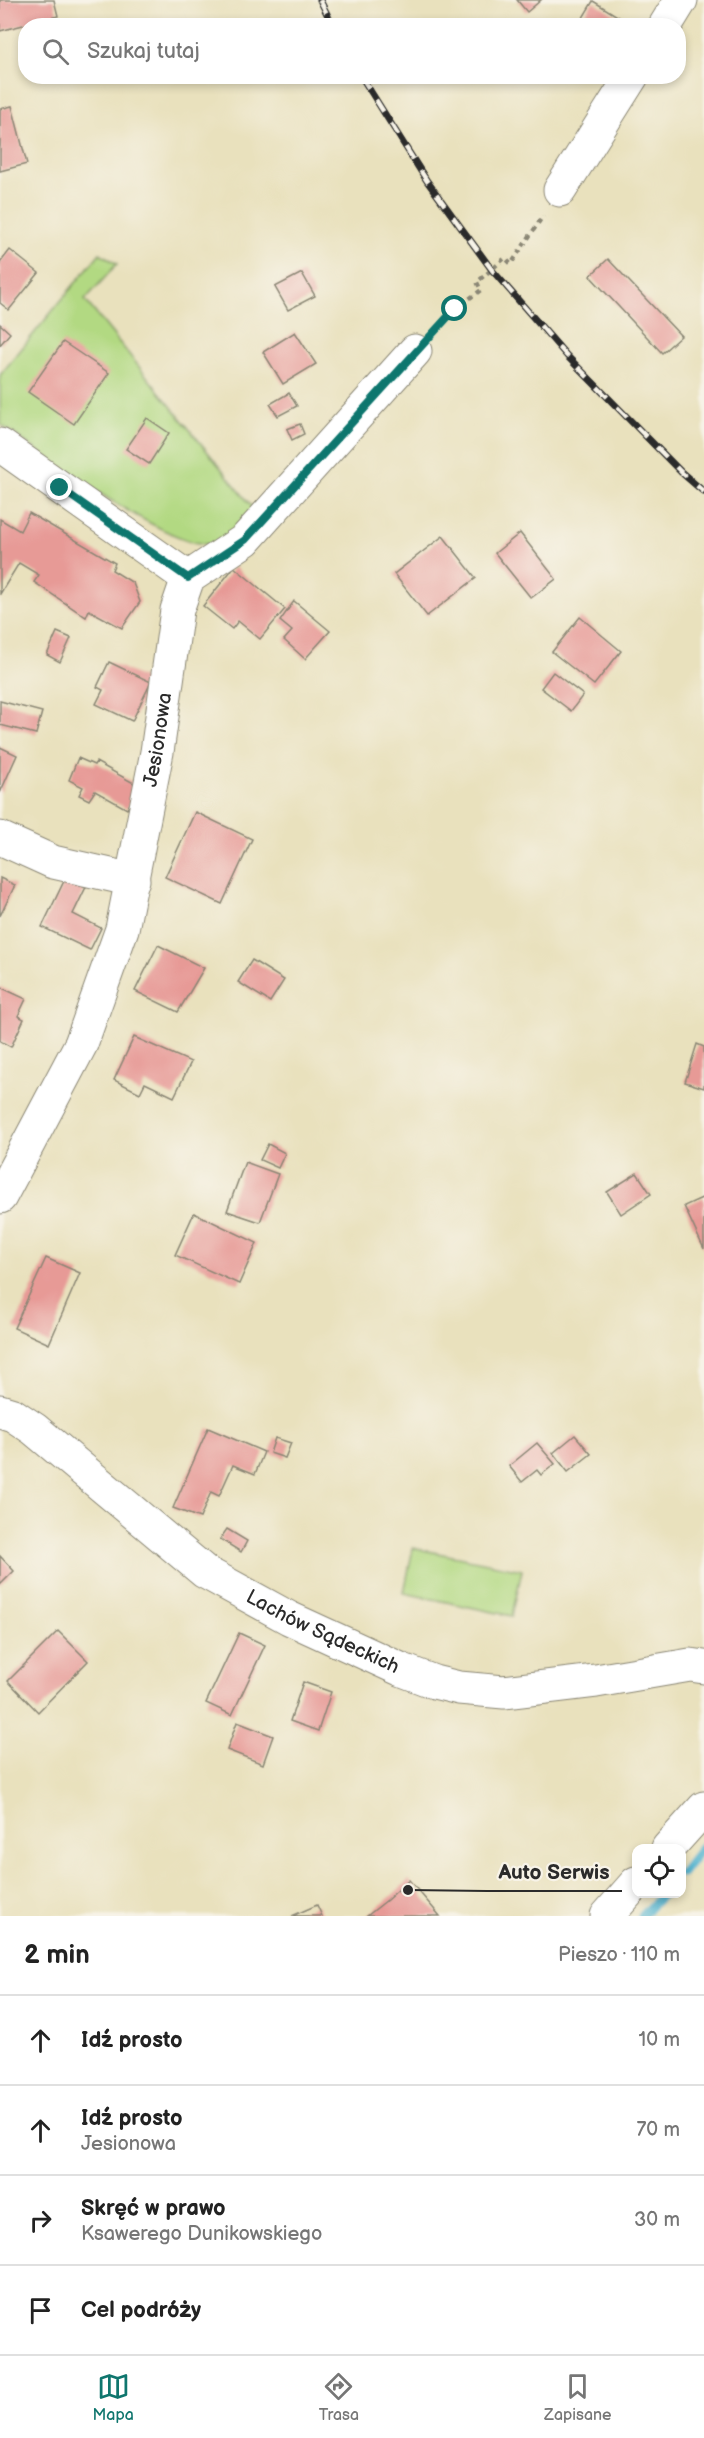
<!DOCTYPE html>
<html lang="pl">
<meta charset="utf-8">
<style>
:root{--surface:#fff;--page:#f2f2f2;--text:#222;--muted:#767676;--line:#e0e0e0;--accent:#0f766e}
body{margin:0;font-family:"Balsamiq Sans",sans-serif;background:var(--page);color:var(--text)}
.controls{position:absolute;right:18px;bottom:18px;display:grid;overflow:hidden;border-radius:12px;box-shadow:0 3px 9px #0003}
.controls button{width:54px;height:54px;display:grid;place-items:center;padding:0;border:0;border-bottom:2px solid var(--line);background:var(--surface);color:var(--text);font:30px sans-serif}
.stop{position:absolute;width:18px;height:18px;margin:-14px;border:4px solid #0f766e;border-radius:50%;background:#fff}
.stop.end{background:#0f766e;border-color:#fff;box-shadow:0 2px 6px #0008}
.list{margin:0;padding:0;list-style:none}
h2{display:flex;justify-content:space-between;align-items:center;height:78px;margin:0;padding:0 24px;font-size:26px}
h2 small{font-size:20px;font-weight:400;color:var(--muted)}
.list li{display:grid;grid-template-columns:39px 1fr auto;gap:18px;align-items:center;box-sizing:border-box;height:90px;padding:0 24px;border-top:2px solid var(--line)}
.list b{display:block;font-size:22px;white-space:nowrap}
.list p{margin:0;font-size:20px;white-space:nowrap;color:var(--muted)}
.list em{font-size:20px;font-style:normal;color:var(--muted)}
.icon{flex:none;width:33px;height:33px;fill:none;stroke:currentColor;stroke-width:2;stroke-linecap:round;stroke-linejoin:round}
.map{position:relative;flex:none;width:704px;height:1916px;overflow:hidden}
.search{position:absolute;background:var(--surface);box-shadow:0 3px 9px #0003;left:18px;right:18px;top:18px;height:66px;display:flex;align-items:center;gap:15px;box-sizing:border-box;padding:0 21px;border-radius:24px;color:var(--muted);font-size:22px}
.sheet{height:438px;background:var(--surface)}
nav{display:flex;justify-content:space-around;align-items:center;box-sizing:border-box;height:84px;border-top:2px solid var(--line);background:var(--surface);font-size:16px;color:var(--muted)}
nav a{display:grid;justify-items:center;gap:3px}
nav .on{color:var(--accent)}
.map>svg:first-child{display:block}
.green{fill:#b2d982;stroke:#6e8256;stroke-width:1.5}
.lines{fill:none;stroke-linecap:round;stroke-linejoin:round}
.stream{stroke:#50b2cf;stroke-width:9}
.building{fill:#e79a96}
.street-casing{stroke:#8a8674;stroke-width:35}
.path{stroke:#8a8674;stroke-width:4;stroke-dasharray:4.5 4.5;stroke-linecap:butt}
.street{stroke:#fff;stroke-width:33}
.rail-casing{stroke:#2b2b2b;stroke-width:7}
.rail{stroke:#f7f3e8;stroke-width:4.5;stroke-dasharray:14;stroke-linecap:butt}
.route{stroke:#0f766e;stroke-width:8}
.labels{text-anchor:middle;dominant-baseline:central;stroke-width:4.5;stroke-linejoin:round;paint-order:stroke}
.street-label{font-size:20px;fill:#2b2b2b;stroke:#f7f3e8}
.leader{fill:none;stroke:#2b2b2b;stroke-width:2}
.callout-dot{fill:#2b2b2b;stroke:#f7f3e8;stroke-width:2}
.callout-label{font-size:21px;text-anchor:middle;font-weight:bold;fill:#2b2b2b;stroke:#f7f3e8;stroke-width:4.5;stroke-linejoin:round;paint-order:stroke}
</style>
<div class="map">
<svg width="704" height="1916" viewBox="0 0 704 1916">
<rect width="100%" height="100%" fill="#f7f3e8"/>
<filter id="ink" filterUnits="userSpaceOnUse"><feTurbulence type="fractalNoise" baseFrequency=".0167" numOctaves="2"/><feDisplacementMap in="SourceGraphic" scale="12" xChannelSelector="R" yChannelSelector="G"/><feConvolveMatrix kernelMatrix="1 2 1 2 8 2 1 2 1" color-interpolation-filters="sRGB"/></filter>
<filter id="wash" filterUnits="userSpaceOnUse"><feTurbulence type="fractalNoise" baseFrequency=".008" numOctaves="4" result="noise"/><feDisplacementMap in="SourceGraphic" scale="24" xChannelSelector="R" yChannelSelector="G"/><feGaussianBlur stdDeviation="1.35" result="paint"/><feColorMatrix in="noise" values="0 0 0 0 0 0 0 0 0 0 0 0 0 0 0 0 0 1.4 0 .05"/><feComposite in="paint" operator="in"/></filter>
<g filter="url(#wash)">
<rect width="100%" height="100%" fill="#e9e1bd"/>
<g class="green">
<path d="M 100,253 L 117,264 L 85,300 L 254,509 C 244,522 234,537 218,543 C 179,558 36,449 0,424 L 0,375 Z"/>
<path d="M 413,1548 L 522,1570 L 512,1616 L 404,1593 Z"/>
</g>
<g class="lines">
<g class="stream">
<path d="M 682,1873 L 704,1845"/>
<path d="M 642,1916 L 663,1894"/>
</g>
</g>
<g id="blocks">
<g class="building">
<path d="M 0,0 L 54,0 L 58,16 L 0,31 Z"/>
<path d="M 517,0 L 541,0 L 527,12 Z"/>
<path d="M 593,1 L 619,17 L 614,26 L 578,26 Z"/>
<path d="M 12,106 L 27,164 L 0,171 L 0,109 Z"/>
<path d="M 10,250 L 39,273 L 9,310 L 0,303 L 0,263 Z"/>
<path d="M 608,259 L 681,336 L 662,353 L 590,276 Z"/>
<path d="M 302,273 L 315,296 L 288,310 L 275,287 Z"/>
<path d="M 0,324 L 10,333 L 0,345 Z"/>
<path d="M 295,332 L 316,364 L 283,384 L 263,352 Z"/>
<path d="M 63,342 L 109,373 L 74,424 L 28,392 Z"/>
<path d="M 289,393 L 297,406 L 278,416 L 270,404 Z"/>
<path d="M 147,418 L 169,433 L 149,464 L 126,449 Z"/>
<path d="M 300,424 L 304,434 L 292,440 L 287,429 Z"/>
<path d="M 29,513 L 115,563 L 112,570 L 133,583 L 140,602 L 122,628 L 89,610 L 86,617 L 34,582 L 39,575 L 19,563 L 0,594 L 0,519 L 20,531 Z"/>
<path d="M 520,533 L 556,579 L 531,598 L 495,553 Z"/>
<path d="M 443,536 L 476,578 L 427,616 L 394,574 Z"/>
<path d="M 234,567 L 285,609 L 260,639 L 238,621 L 232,629 L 203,606 Z"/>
<path d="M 294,601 L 330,631 L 305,659 L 284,640 L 292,631 L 280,621 Z"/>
<path d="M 580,617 L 621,651 L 594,685 L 552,652 Z"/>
<path d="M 57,632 L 71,638 L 60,662 L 47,655 Z"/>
<path d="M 109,662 L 151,682 L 132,721 L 96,704 L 103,690 L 97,687 Z"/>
<path d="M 553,672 L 583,695 L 571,711 L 541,688 Z"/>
<path d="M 0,701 L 42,712 L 36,734 L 0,725 Z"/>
<path d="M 0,747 L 17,755 L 0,793 Z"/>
<path d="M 78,758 L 94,765 L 96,762 L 139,786 L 127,809 L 95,791 L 89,800 L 79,795 L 83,787 L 69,780 Z"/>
<path d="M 195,812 L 252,839 L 222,904 L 165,877 Z"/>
<path d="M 66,877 L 86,887 L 73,914 L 101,928 L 90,950 L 42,927 Z"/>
<path d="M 0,878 L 15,885 L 0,916 Z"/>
<path d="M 158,945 L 204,968 L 178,1012 L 135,991 Z"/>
<path d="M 252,960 L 284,980 L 270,1002 L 238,982 Z"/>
<path d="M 0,987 L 26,999 L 18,1016 L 24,1019 L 11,1047 L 0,1041 Z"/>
<path d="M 134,1037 L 191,1062 L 174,1097 L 145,1083 L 140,1093 L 114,1080 Z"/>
<path d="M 697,1044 L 704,1047 L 704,1088 L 685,1082 Z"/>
<path d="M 268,1144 L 285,1153 L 278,1168 L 260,1160 Z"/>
<path d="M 245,1162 L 278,1174 L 260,1222 L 227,1211 Z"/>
<path d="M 637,1173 L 651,1194 L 621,1214 L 607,1192 Z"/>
<path d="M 704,1197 L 704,1249 L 684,1206 Z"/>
<path d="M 194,1213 L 257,1243 L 239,1284 L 175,1255 Z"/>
<path d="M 46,1258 L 80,1273 L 49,1344 L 14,1328 Z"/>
<path d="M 208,1428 L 264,1452 L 255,1474 L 233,1465 L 219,1496 L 211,1492 L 200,1518 L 173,1508 Z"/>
<path d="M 575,1435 L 591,1454 L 568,1472 L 553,1453 Z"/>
<path d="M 275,1438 L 291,1443 L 285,1458 L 270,1453 Z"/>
<path d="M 537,1443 L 555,1464 L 541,1475 L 537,1470 L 522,1482 L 509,1466 Z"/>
<path d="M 227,1529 L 247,1541 L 241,1552 L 220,1539 Z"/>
<path d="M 0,1556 L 14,1571 L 0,1585 Z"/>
<path d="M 58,1631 L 88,1661 L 38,1712 L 8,1681 Z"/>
<path d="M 239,1633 L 265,1645 L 232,1715 L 206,1703 Z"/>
<path d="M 303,1682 L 331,1692 L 318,1731 L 290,1721 Z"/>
<path d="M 237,1722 L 273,1736 L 263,1764 L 227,1750 Z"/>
<path d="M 409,1880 L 440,1916 L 367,1916 L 387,1900 Z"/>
<path d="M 317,1905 L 322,1916 L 292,1916 Z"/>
</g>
</g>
</g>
<g filter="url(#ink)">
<use href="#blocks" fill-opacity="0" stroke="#8a8674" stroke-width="1.5"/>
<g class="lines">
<defs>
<g id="street">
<path d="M 665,26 L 681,0"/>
<path d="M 560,190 L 632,76"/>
<path d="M 0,445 L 188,578"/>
<path d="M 0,838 L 53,862 L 133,880"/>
<path id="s1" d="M 0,1197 L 81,1044 L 122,929 L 157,752 L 177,610 L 188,578 L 245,540 L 415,351"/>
<path id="s2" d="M 0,1411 L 13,1415 L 34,1429 L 205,1572 L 289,1618 L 400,1669 L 434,1682 L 459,1688 L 504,1692 L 596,1681 L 690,1665 L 704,1667"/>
<path d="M 668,1848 L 704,1808"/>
<path d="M 607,1916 L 636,1883"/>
</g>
</defs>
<use href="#street" class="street-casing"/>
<path class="path" d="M 437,329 L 455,309 L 481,290 L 477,282 L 505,258 L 511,264 L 543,216"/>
<use href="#street" class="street"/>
<defs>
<g id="rail">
<path d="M 320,0 L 333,26"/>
<path d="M 361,76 L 427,181 L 492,270 L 567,356 L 681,472 L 704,492"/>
</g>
</defs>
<use href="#rail" class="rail-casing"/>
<use href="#rail" class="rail"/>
</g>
</g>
<g class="lines" filter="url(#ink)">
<path class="route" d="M 60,488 L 188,578 L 245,540 L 455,309"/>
</g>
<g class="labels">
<g class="street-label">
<text stroke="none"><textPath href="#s1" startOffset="488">Jesionowa</textPath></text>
<text stroke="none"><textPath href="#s2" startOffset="394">Lachów Sądeckich</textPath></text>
</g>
</g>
<path class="leader" d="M408 1890L487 1891H622"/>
<circle class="callout-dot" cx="408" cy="1890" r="6"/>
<g class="callout-label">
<text x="554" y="1879">Auto Serwis</text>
</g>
</svg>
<div class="controls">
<button><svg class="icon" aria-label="locate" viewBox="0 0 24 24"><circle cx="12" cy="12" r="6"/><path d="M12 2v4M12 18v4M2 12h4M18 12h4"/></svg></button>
</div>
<div class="stop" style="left:455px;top:309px"></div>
<div class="stop end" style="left:60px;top:488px"></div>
<div class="search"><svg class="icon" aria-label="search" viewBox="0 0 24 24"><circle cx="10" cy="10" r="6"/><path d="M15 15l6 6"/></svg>Szukaj tutaj</div>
</div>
<section class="sheet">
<h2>2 min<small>Pieszo · 110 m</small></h2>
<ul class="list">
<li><svg class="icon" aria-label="ahead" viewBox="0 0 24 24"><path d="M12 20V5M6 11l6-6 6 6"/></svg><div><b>Idź prosto</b></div><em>10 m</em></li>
<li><svg class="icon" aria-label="ahead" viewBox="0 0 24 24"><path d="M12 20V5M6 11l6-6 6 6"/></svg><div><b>Idź prosto</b><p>Jesionowa</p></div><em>70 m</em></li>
<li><svg class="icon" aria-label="right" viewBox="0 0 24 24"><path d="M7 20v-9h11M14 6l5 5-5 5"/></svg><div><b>Skręć w prawo</b><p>Ksawerego Dunikowskiego</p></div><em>30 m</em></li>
<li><svg class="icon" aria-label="arrive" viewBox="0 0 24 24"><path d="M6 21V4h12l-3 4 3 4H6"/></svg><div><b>Cel podróży</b></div></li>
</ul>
</section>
<nav>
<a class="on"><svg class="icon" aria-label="map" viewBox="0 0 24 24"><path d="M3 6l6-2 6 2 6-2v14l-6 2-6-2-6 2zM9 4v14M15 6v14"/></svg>Mapa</a>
<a><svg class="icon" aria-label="directions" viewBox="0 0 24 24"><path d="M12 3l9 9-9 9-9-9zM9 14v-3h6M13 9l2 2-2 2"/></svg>Trasa</a>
<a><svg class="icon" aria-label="saved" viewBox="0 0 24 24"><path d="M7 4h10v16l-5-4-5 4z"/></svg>Zapisane</a>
</nav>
